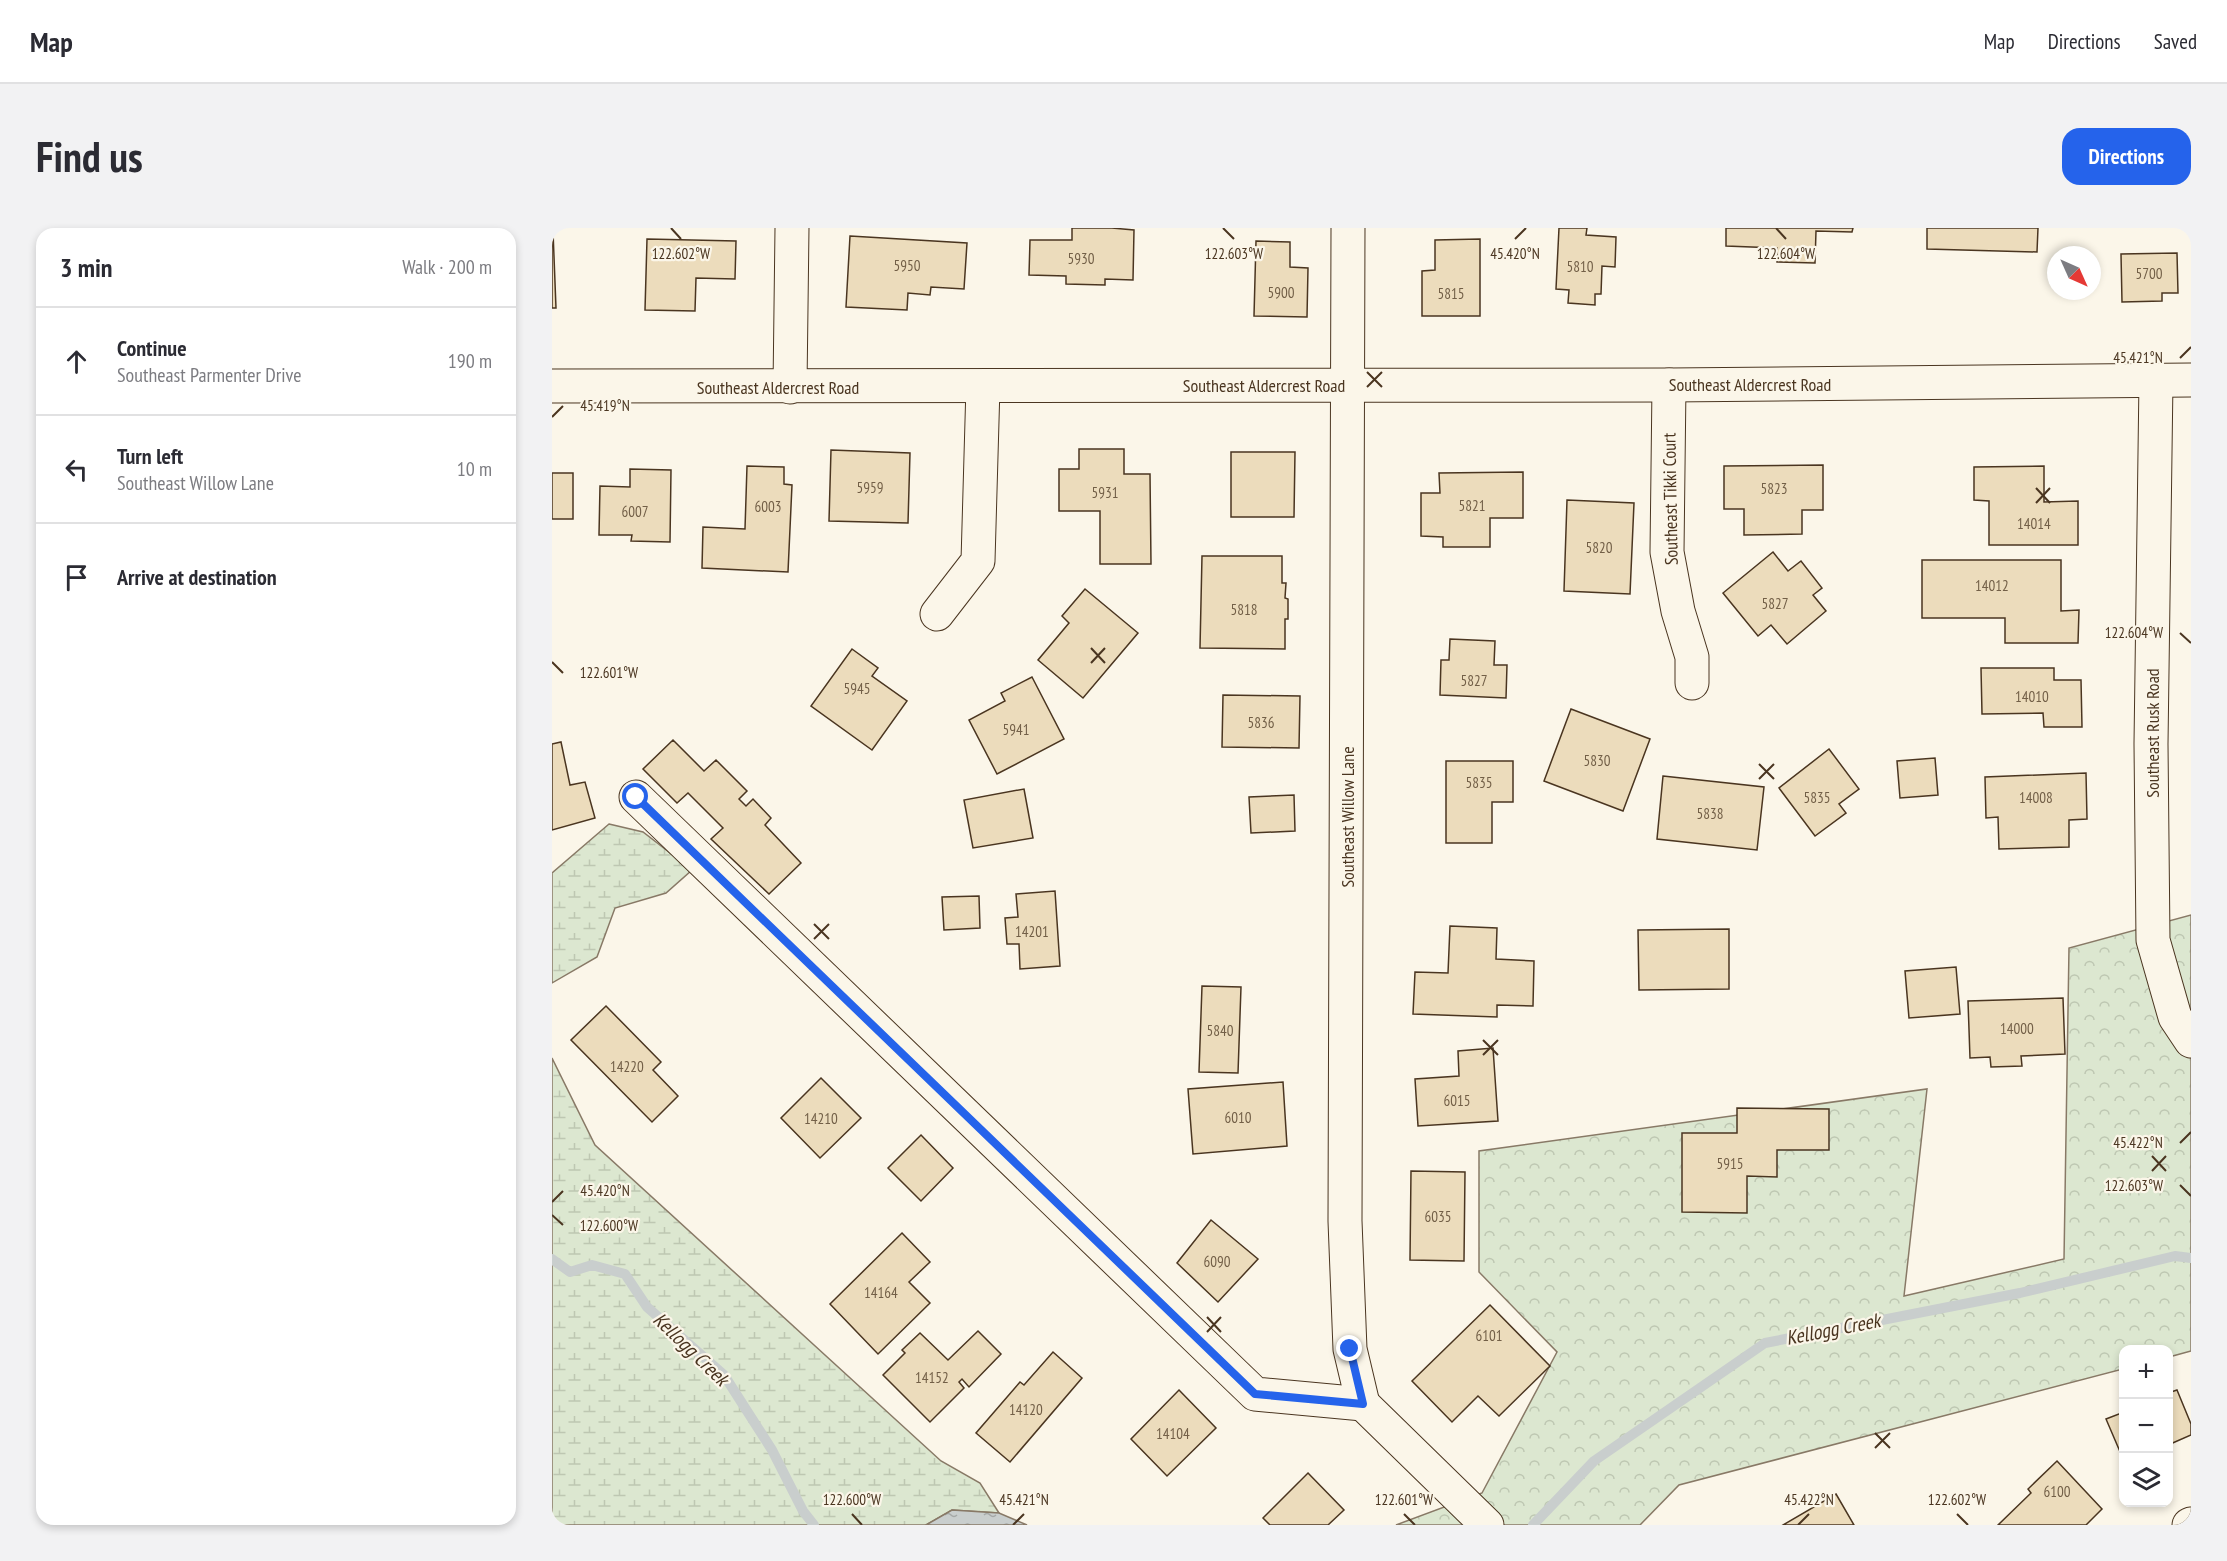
<!DOCTYPE html>
<meta charset="utf-8">
<style>
:root{--surface:#fff;--page:#f2f2f3;--text:#2b2b33;--muted:#7c7c81;--line:#e1e1e2;--accent:#2563eb}
body{margin:0;font-family:"PT Sans Narrow",sans-serif;background:var(--page);color:var(--text)}
.controls{position:absolute;right:18px;bottom:18px;display:grid;overflow:hidden;border-radius:12px;box-shadow:0 3px 9px #0003}
.controls button{width:54px;height:54px;display:grid;place-items:center;padding:0;border:0;border-bottom:2px solid var(--line);background:var(--surface);color:var(--text);font:30px sans-serif}
.compass{position:absolute;left:1495px;top:18px;width:54px;height:54px;border-radius:50%;background:var(--surface);box-shadow:0 3px 9px #0003;rotate:135deg}
.stop{position:absolute;width:18px;height:18px;margin:-14px;border:4px solid #2563eb;border-radius:50%;background:#fff}
.stop.end{background:#2563eb;border-color:#fff;box-shadow:0 2px 6px #0008}
.list{margin:0;padding:0;list-style:none}
h2{display:flex;justify-content:space-between;align-items:center;height:78px;margin:0;padding:0 24px;font-size:26px}
h2 small{font-size:20px;font-weight:400;color:var(--muted)}
.list li{display:grid;grid-template-columns:39px 1fr auto;gap:18px;align-items:center;box-sizing:border-box;height:108px;padding:0 24px;border-top:2px solid var(--line)}
.list b{display:block;font-size:22px;white-space:nowrap}
.list p{margin:0;font-size:20px;white-space:nowrap;color:var(--muted)}
.list em{font-size:20px;font-style:normal;color:var(--muted)}
.icon{flex:none;width:33px;height:33px;fill:none;stroke:currentColor;stroke-width:2;stroke-linecap:round;stroke-linejoin:round}
.map{position:relative;flex:none;width:1639px;height:1297px;overflow:hidden;border-radius:18px}
header{display:flex;align-items:center;gap:36px;box-sizing:border-box;height:84px;padding:0 30px;background:var(--surface);border-bottom:2px solid var(--line)}
header strong{font-size:28px}
nav{display:flex;gap:33px;margin-inline-start:auto;font-size:21px}
.intro{display:flex;align-items:center;justify-content:space-between;box-sizing:border-box;height:144px;padding:0 36px}
h1{margin:0;font-size:42px}
.button{padding:15px 27px;border-radius:18px;background:var(--accent);color:#fff;font-size:21px;font-weight:700}
main{display:flex;gap:36px;padding:0 36px}
aside{flex:1;background:var(--surface);border-radius:18px;box-shadow:0 3px 9px #0003}
.map>svg:first-child{display:block}
.forest{fill:url(#forest-crowns);stroke:#887966;stroke-width:1.5}
.wetland{fill:url(#wetland-marsh);stroke:#887966;stroke-width:1.5}
.water{fill:url(#water-ripples);stroke:#887966;stroke-width:1.5}
.lines{fill:none;stroke-linecap:round;stroke-linejoin:round}
.stream{stroke:#c9cecd;stroke-width:10}
.building{fill:#ecdcbc;stroke:#4a3520;stroke-width:1.5}
.minor-casing{stroke:#4a3520;stroke-width:35}
.minor{stroke:#fbf6e9;stroke-width:33}
.route{stroke:#2563eb;stroke-width:8}
.ticks{fill:none;stroke:#4a3520;stroke-width:2}
.labels{text-anchor:middle;dominant-baseline:central;stroke-width:4.5;stroke-linejoin:round;paint-order:stroke}
.number-label{font-size:15px;fill:#725f47}
.street-label{font-size:18px;fill:#4a3520;stroke:#fbf6e9}
.water-label{font-size:20px;font-style:italic;fill:#4a3520;stroke:#fbf6e9}
.ticks-label{font-size:15px;text-anchor:middle;fill:#4a3520;stroke:#fbf6e9;stroke-width:4.5;stroke-linejoin:round;paint-order:stroke}
</style>
<header>
<strong>Map</strong>
<nav><a>Map</a><a>Directions</a><a>Saved</a></nav>
</header>
<div class="intro"><h1>Find us</h1><a class="button">Directions</a></div>
<main>
<aside>
<h2>3 min<small>Walk · 200 m</small></h2>
<ul class="list">
<li><svg class="icon" aria-label="ahead" viewBox="0 0 24 24"><path d="M12 20V5M6 11l6-6 6 6"/></svg><div><b>Continue</b><p>Southeast Parmenter Drive</p></div><em>190 m</em></li>
<li><svg class="icon" aria-label="left" viewBox="0 0 24 24"><path d="M17 20v-9H6M10 6l-5 5 5 5"/></svg><div><b>Turn left</b><p>Southeast Willow Lane</p></div><em>10 m</em></li>
<li><svg class="icon" aria-label="arrive" viewBox="0 0 24 24"><path d="M6 21V4h12l-3 4 3 4H6"/></svg><div><b>Arrive at destination</b></div></li>
</ul>
</aside>
<div class="map">
<svg width="1639" height="1297" viewBox="0 0 1639 1297">
<defs>
<pattern id="forest-crowns" width="20" height="18" patternUnits="userSpaceOnUse" patternTransform="scale(1.5)"><rect width="20" height="18" fill="#dce7d0"/><path d="M2 6a3 3 0 1 1 6 0M12 15a3 3 0 1 1 6 0" fill="none" stroke="#bec7b2"/></pattern>
<pattern id="wetland-marsh" width="20" height="14" patternUnits="userSpaceOnUse" patternTransform="scale(1.5)"><rect width="20" height="14" fill="#dce7d0"/><path d="M1 5h8M5 5V1M11 12h8M15 12V8" fill="none" stroke="#bec7b2"/></pattern>
<pattern id="water-ripples" width="26" height="14" patternUnits="userSpaceOnUse" patternTransform="scale(1.5)"><rect width="26" height="14" fill="#c9cecd"/><path d="M2 4q2-2 4 0t4 0M15 11q2-2 4 0t4 0" fill="none" stroke="#a5a8a6"/></pattern>
</defs>
<rect width="100%" height="100%" fill="#fbf6e9"/>
<path class="forest" d="M 1639,687 L 1639,1123 L 1617,1129 L 1616,1122 L 1572,1122 L 1571,1141 L 1127,1257 L 1088,1297 L 844,1297 L 930,1265 L 1005,1124 L 927,1044 L 927,923 L 1375,861 L 1352,1068 L 1512,1031 L 1517,720 Z"/>
<g class="wetland">
<path d="M 57,596 L 91,604 L 140,642 L 114,665 L 63,680 L 45,729 L 0,755 L 0,645 Z"/>
<path d="M 0,830 L 43,917 L 389,1233 L 428,1255 L 447,1285 L 400,1282 L 374,1297 L 0,1297 Z"/>
</g>
<path class="water" d="M 400,1282 L 447,1285 L 475,1297 L 374,1297 Z"/>
<g class="lines">
<g class="stream">
<path d="M 0,1031 L 18,1044 L 40,1037 L 73,1046 L 95,1079 L 172,1147 L 220,1222 L 251,1283 L 262,1297"/>
<path d="M 981,1297 L 1042,1233 L 1213,1115 L 1468,1065 L 1623,1028 L 1639,1030"/>
</g>
</g>
<g class="building">
<path d="M 520,0 L 560,0 L 582,2 L 581,52 L 553,51 L 553,57 L 514,56 L 514,48 L 477,47 L 478,12 L 520,12 Z"/>
<path d="M 1007,0 L 1035,0 L 1034,7 L 1064,9 L 1063,39 L 1050,38 L 1049,66 L 1043,66 L 1043,77 L 1016,75 L 1017,62 L 1004,61 Z"/>
<path d="M 1174,0 L 1301,0 L 1300,4 L 1264,3 L 1263,35 L 1225,34 L 1225,20 L 1174,18 Z"/>
<path d="M 1375,0 L 1486,0 L 1485,24 L 1375,21 Z"/>
<path d="M 1,3 L 4,80 L 0,80 L 0,3 Z"/>
<path d="M 298,8 L 415,15 L 412,61 L 379,59 L 378,67 L 356,65 L 355,82 L 294,79 Z"/>
<path d="M 95,11 L 184,13 L 183,51 L 144,50 L 143,83 L 93,82 Z"/>
<path d="M 928,11 L 928,88 L 870,88 L 870,43 L 883,42 L 883,12 Z"/>
<path d="M 704,13 L 738,14 L 738,39 L 756,40 L 755,89 L 702,88 Z"/>
<path d="M 1625,25 L 1626,65 L 1610,65 L 1610,73 L 1570,74 L 1569,26 Z"/>
<path d="M 527,221 L 572,221 L 572,246 L 598,246 L 599,336 L 548,336 L 548,283 L 507,283 L 507,241 L 527,241 Z"/>
<path d="M 279,222 L 358,225 L 356,295 L 277,293 Z"/>
<path d="M 679,224 L 743,224 L 742,289 L 679,289 Z"/>
<path d="M 1271,237 L 1271,282 L 1250,282 L 1250,306 L 1192,307 L 1192,281 L 1172,281 L 1172,238 Z"/>
<path d="M 195,238 L 232,239 L 232,256 L 240,257 L 236,344 L 150,340 L 151,299 L 193,301 Z"/>
<path d="M 1492,238 L 1492,274 L 1526,273 L 1526,317 L 1437,317 L 1437,273 L 1422,272 L 1422,239 Z"/>
<path d="M 78,241 L 119,242 L 118,314 L 79,313 L 80,307 L 47,307 L 48,258 L 78,259 Z"/>
<path d="M 971,244 L 971,290 L 938,290 L 938,319 L 891,319 L 891,309 L 869,308 L 869,265 L 888,265 L 887,245 Z"/>
<rect x="0" y="245" width="21" height="46"/>
<path d="M 1015,272 L 1082,275 L 1078,366 L 1012,363 Z"/>
<path d="M 1221,324 L 1236,343 L 1249,333 L 1270,360 L 1261,367 L 1274,383 L 1235,416 L 1219,397 L 1206,408 L 1171,365 Z"/>
<path d="M 650,328 L 730,328 L 730,355 L 734,355 L 733,370 L 736,371 L 736,391 L 733,391 L 733,421 L 648,420 Z"/>
<path d="M 1370,332 L 1509,332 L 1509,383 L 1527,382 L 1526,415 L 1453,415 L 1453,390 L 1370,390 Z"/>
<path d="M 533,361 L 586,405 L 531,470 L 486,432 L 517,395 L 510,388 Z"/>
<path d="M 898,411 L 943,413 L 942,437 L 955,437 L 954,470 L 888,467 L 889,432 L 897,432 Z"/>
<path d="M 300,421 L 326,440 L 320,448 L 355,473 L 320,522 L 259,478 Z"/>
<path d="M 1429,440 L 1502,440 L 1502,452 L 1529,452 L 1530,499 L 1492,499 L 1491,485 L 1430,486 Z"/>
<path d="M 480,449 L 512,511 L 445,546 L 417,492 L 453,473 L 449,465 Z"/>
<path d="M 671,467 L 748,468 L 747,520 L 670,519 Z"/>
<path d="M 1019,481 L 1098,511 L 1071,583 L 992,553 Z"/>
<path d="M 121,512 L 152,543 L 164,532 L 195,563 L 187,571 L 194,578 L 201,571 L 219,590 L 213,597 L 249,635 L 217,666 L 159,611 L 171,600 L 136,565 L 125,575 L 91,541 Z"/>
<path d="M 9,514 L 18,557 L 33,554 L 43,590 L 0,602 L 0,516 Z"/>
<path d="M 1277,521 L 1307,561 L 1287,576 L 1294,585 L 1263,608 L 1227,560 Z"/>
<path d="M 1383,530 L 1386,567 L 1348,570 L 1345,533 Z"/>
<path d="M 894,533 L 961,533 L 961,574 L 940,574 L 940,615 L 894,615 Z"/>
<path d="M 1534,545 L 1535,591 L 1517,592 L 1517,619 L 1447,621 L 1446,589 L 1434,590 L 1433,549 Z"/>
<path d="M 1111,548 L 1212,559 L 1205,622 L 1105,611 Z"/>
<path d="M 472,561 L 481,610 L 421,620 L 412,572 Z"/>
<path d="M 742,567 L 743,603 L 699,605 L 697,569 Z"/>
<path d="M 503,663 L 508,738 L 468,741 L 467,716 L 455,716 L 453,690 L 466,689 L 464,666 Z"/>
<path d="M 427,668 L 428,700 L 392,702 L 390,669 Z"/>
<path d="M 898,698 L 945,700 L 944,731 L 982,733 L 981,778 L 945,777 L 945,789 L 861,786 L 863,744 L 896,745 Z"/>
<path d="M 1177,701 L 1177,761 L 1087,762 L 1086,702 Z"/>
<path d="M 1404,739 L 1408,786 L 1357,790 L 1353,743 Z"/>
<path d="M 650,758 L 689,759 L 686,845 L 647,844 Z"/>
<path d="M 1511,770 L 1513,826 L 1469,828 L 1470,838 L 1439,839 L 1438,829 L 1418,830 L 1416,773 Z"/>
<path d="M 54,778 L 109,834 L 101,842 L 126,868 L 100,894 L 19,812 Z"/>
<path d="M 941,820 L 946,893 L 866,898 L 863,851 L 907,848 L 906,823 Z"/>
<path d="M 269,850 L 309,890 L 268,930 L 229,890 Z"/>
<path d="M 731,854 L 735,918 L 641,926 L 636,861 Z"/>
<path d="M 1185,880 L 1277,881 L 1277,922 L 1225,922 L 1225,949 L 1195,948 L 1195,985 L 1130,984 L 1130,905 L 1185,905 Z"/>
<path d="M 369,907 L 401,940 L 369,973 L 336,940 Z"/>
<path d="M 859,943 L 913,944 L 912,1033 L 858,1032 Z"/>
<path d="M 659,992 L 706,1031 L 666,1074 L 625,1035 Z"/>
<path d="M 350,1005 L 378,1034 L 357,1054 L 378,1075 L 326,1126 L 278,1076 Z"/>
<path d="M 938,1077 L 998,1138 L 947,1188 L 926,1168 L 900,1194 L 860,1153 Z"/>
<path d="M 426,1103 L 449,1126 L 417,1159 L 410,1151 L 407,1154 L 412,1160 L 378,1194 L 331,1147 L 353,1125 L 350,1122 L 368,1105 L 396,1132 Z"/>
<path d="M 501,1124 L 530,1150 L 458,1234 L 424,1205 L 468,1154 L 472,1157 Z"/>
<path d="M 627,1162 L 664,1200 L 615,1248 L 579,1211 Z"/>
<path d="M 1625,1162 L 1639,1196 L 1639,1207 L 1616,1217 L 1616,1165 Z"/>
<path d="M 1572,1184 L 1572,1233 L 1554,1191 Z"/>
<path d="M 1505,1233 L 1550,1281 L 1534,1297 L 1446,1297 L 1479,1265 L 1476,1261 Z"/>
<path d="M 756,1245 L 792,1282 L 776,1297 L 718,1297 L 711,1290 Z"/>
<path d="M 1284,1266 L 1302,1297 L 1231,1297 Z"/>
</g>
<g class="lines">
<defs>
<g id="minor">
<path d="M 796,0 L 793,993 L 798,1121 L 811,1176"/>
<path d="M 1604,152 L 1599,516 L 1601,712 L 1623,789 L 1639,813"/>
<path d="M 1117,157 L 1115,324 L 1126,383 L 1140,429 L 1140,455"/>
<path d="M 0,158 L 1117,157 L 1639,152"/>
<path d="M 238,159 L 240,0"/>
<path d="M 385,386 L 426,333 L 431,158"/>
<path d="M 84,569 L 703,1166 L 811,1176"/>
<path d="M 811,1176 L 935,1297"/>
<path d="M 1637,1297 L 1639,1296"/>
</g>
</defs>
<use href="#minor" class="minor-casing"/>
<use href="#minor" class="minor"/>
</g>
<g class="lines">
<path class="route" d="M 84,569 L 703,1166 L 811,1176 L 798,1121"/>
</g>
<path class="ticks" d="M 119,0 L 129,11M 671,0 L 682,11M 1224,0 L 1234,11M 963,11 L 974,0M 1628,130 L 1639,119M 815,144 L 830,159M 815,159 L 830,144M 0,189 L 11,178M 1484,260 L 1498,275M 1484,275 L 1498,260M 1628,405 L 1639,415M 539,420 L 553,435M 0,434 L 11,445M 539,435 L 553,420M 1207,536 L 1222,551M 1207,551 L 1222,536M 262,696 L 277,711M 262,711 L 277,696M 931,812 L 946,827M 931,827 L 946,812M 1628,915 L 1639,904M 1600,928 L 1614,943M 1600,943 L 1614,928M 1628,957 L 1639,968M 0,974 L 11,963M 0,987 L 11,997M 655,1089 L 669,1104M 655,1104 L 669,1089M 1323,1205 L 1338,1220M 1323,1220 L 1338,1205M 300,1286 L 310,1297M 852,1286 L 863,1297M 1405,1286 L 1416,1297M 461,1297 L 472,1286M 1246,1297 L 1257,1286"/>
<g class="labels">
<g class="number-label">
<text x="529" y="30">5930</text>
<text x="355" y="37">5950</text>
<text x="1028" y="38">5810</text>
<text x="1597" y="45">5700</text>
<text x="729" y="64">5900</text>
<text x="899" y="65">5815</text>
<text x="318" y="259">5959</text>
<text x="1222" y="260">5823</text>
<text x="553" y="264">5931</text>
<text x="920" y="277">5821</text>
<text x="216" y="278">6003</text>
<text x="83" y="283">6007</text>
<text x="1482" y="295">14014</text>
<text x="1047" y="319">5820</text>
<text x="1440" y="357">14012</text>
<text x="1223" y="375">5827</text>
<text x="692" y="381">5818</text>
<text x="922" y="452">5827</text>
<text x="305" y="460">5945</text>
<text x="1480" y="468">14010</text>
<text x="709" y="494">5836</text>
<text x="464" y="501">5941</text>
<text x="1045" y="532">5830</text>
<text x="927" y="554">5835</text>
<text x="1265" y="569">5835</text>
<text x="1484" y="569">14008</text>
<text x="1158" y="585">5838</text>
<text x="480" y="703">14201</text>
<text x="1465" y="800">14000</text>
<text x="668" y="802">5840</text>
<text x="75" y="838">14220</text>
<text x="905" y="872">6015</text>
<text x="686" y="889">6010</text>
<text x="269" y="890">14210</text>
<text x="1178" y="935">5915</text>
<text x="886" y="988">6035</text>
<text x="665" y="1033">6090</text>
<text x="329" y="1064">14164</text>
<text x="937" y="1107">6101</text>
<text x="380" y="1149">14152</text>
<text x="474" y="1181">14120</text>
<text x="621" y="1205">14104</text>
<text x="1505" y="1263">6100</text>
</g>
<g class="street-label">
<text x="1198" y="156">Southeast Aldercrest Road</text>
<text x="712" y="157">Southeast Aldercrest Road</text>
<text x="226" y="159">Southeast Aldercrest Road</text>
<text transform="translate(1118 271) rotate(-91)">Southeast Tikki Court</text>
<text transform="translate(1600 505) rotate(-90)">Southeast Rusk Road</text>
<text transform="translate(795 589) rotate(-90)">Southeast Willow Lane</text>
</g>
<g class="water-label">
<text transform="translate(1281 1101) rotate(-11)">Kellogg Creek</text>
<text transform="translate(139 1121) rotate(44)">Kellogg Creek</text>
</g>
</g>
<g class="ticks-label">
<text x="129" y="31">122.602°W</text>
<text x="682" y="31">122.603°W</text>
<text x="963" y="31">45.420°N</text>
<text x="1234" y="31">122.604°W</text>
<text x="1586" y="135">45.421°N</text>
<text x="53" y="183">45.419°N</text>
<text x="1582" y="410">122.604°W</text>
<text x="57" y="450">122.601°W</text>
<text x="1586" y="920">45.422°N</text>
<text x="1582" y="963">122.603°W</text>
<text x="53" y="968">45.420°N</text>
<text x="57" y="1003">122.600°W</text>
<text x="472" y="1277">45.421°N</text>
<text x="1257" y="1277">45.422°N</text>
<text x="300" y="1277">122.600°W</text>
<text x="852" y="1277">122.601°W</text>
<text x="1405" y="1277">122.602°W</text>
</g>
</svg>
<div class="controls">
<button>+</button>
<button>−</button>
<button><svg class="icon" aria-label="layers" viewBox="0 0 24 24"><path d="M12 4l9 5-9 5-9-5zM3 14l9 5 9-5"/></svg></button>
</div>
<svg class="compass" viewBox="-18 -18 36 36"><path d="M0-13l5 13h-10z" fill="#e53935"/><path d="M0 13l5-13h-10z" fill="#7c7c81"/></svg>
<div class="stop" style="left:84px;top:569px"></div>
<div class="stop end" style="left:798px;top:1121px"></div>
</div>
</main>
